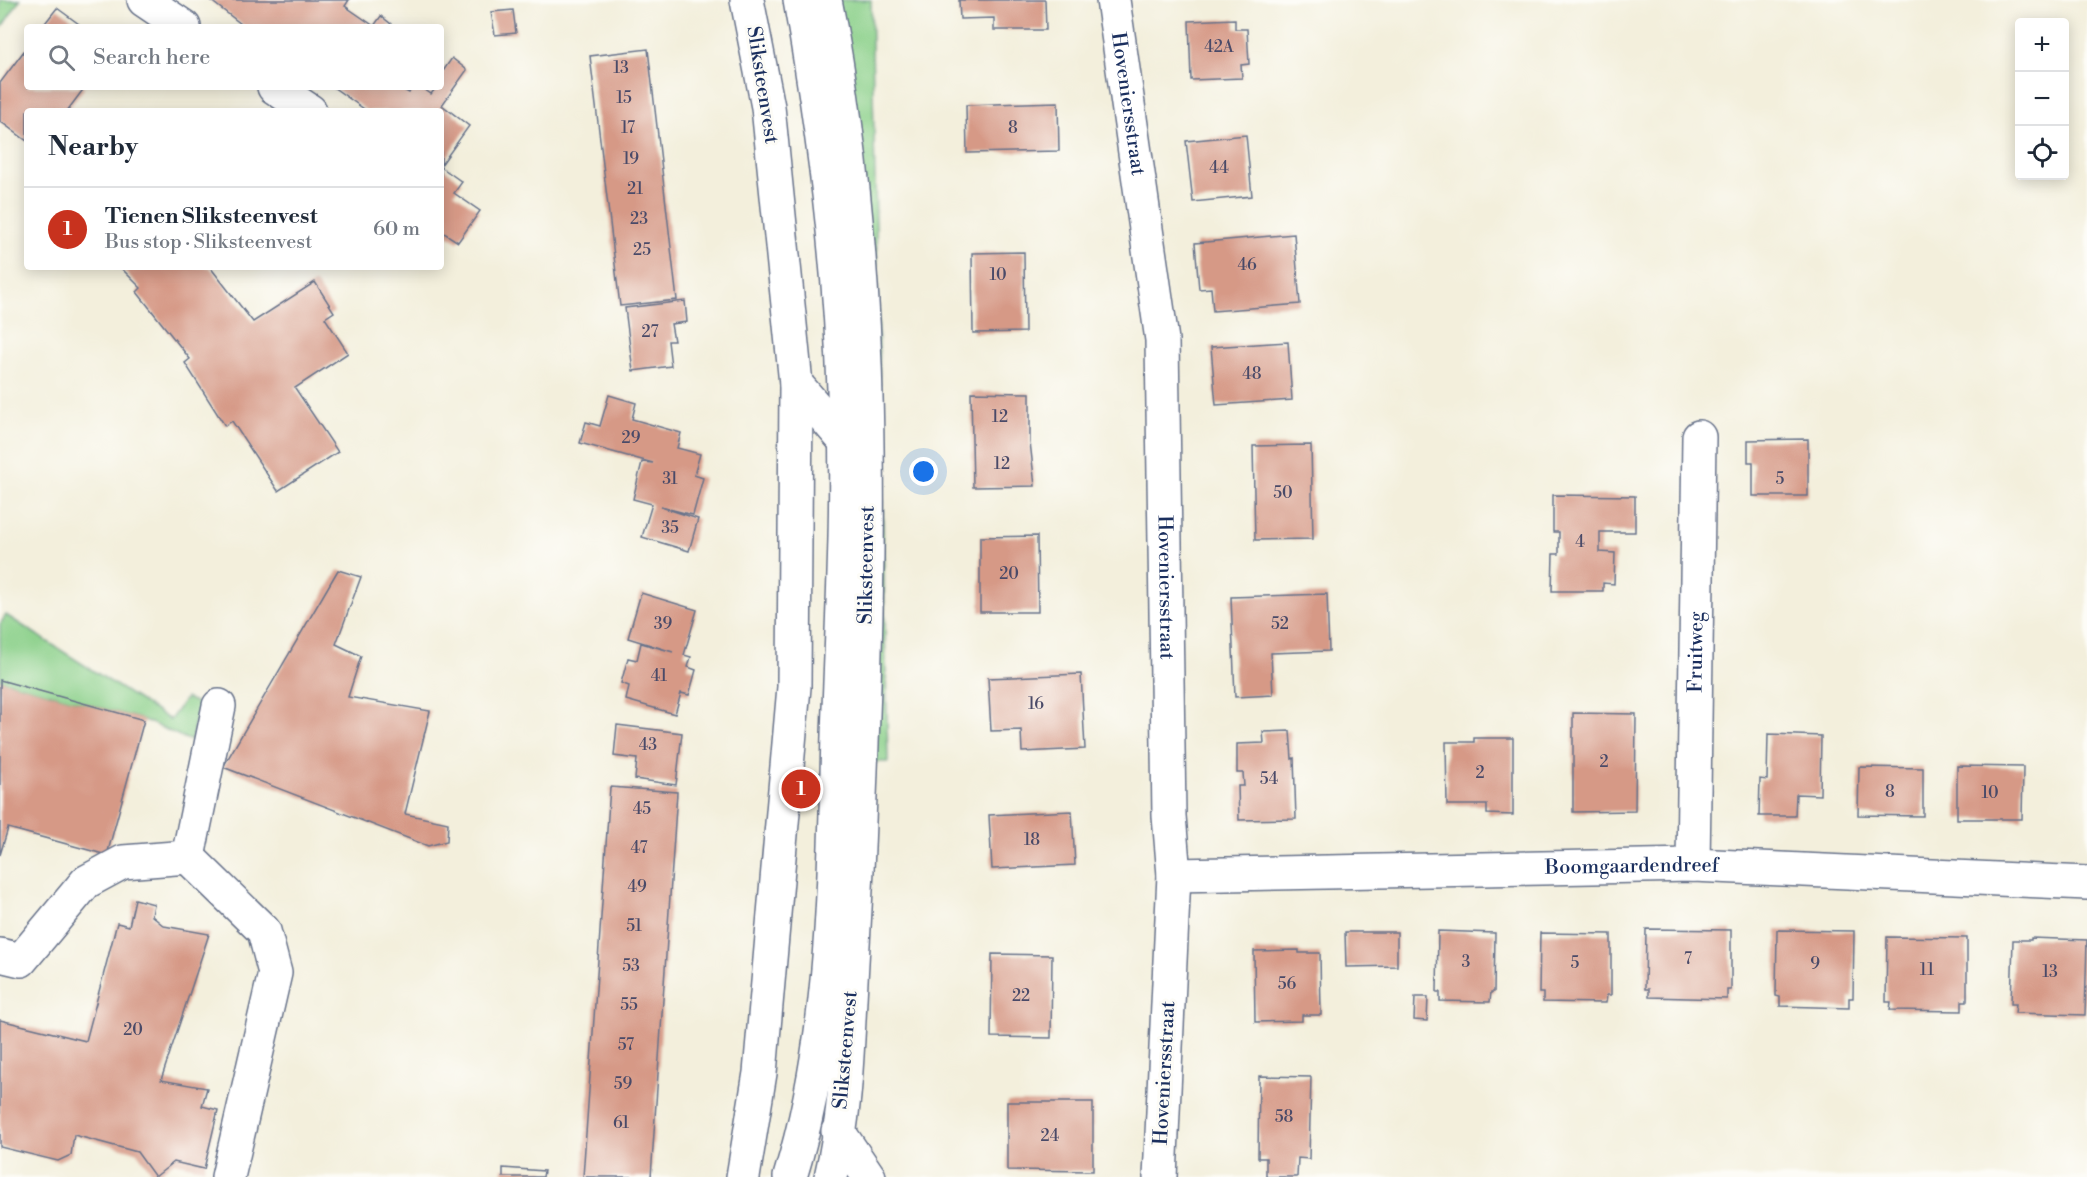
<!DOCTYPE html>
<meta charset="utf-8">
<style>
:root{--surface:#fff;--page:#f2f2f3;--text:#1f2937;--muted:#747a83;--line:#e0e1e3;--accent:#c8321e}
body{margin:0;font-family:"Libre Bodoni",serif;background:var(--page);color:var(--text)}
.controls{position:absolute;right:18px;top:18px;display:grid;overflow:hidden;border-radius:6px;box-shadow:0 3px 15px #0003}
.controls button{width:54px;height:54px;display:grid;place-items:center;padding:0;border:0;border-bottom:2px solid var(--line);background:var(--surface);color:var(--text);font:30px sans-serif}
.you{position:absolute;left:924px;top:472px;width:21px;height:21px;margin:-15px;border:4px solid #fff;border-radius:50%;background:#1a73e8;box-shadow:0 0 0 9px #1a73e833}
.badge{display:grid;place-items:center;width:39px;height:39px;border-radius:50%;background:var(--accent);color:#fff;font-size:20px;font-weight:700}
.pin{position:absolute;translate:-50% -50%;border:3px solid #fff;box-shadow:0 2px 6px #0006}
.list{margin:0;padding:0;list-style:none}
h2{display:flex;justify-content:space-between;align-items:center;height:78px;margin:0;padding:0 24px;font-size:26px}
h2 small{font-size:20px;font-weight:400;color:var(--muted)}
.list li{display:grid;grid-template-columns:39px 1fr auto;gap:18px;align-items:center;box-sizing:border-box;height:84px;padding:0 24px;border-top:2px solid var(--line)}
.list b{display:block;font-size:22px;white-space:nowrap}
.list p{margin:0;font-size:20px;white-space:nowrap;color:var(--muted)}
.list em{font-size:20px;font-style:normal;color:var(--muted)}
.icon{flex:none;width:33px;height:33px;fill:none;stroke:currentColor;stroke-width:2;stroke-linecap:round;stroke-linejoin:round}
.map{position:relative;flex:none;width:2087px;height:1177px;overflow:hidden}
.search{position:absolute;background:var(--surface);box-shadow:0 3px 15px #0003;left:24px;top:24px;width:420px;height:66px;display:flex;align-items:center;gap:15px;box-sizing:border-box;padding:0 21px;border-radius:6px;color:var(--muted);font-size:22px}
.panel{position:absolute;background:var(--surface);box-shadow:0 3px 15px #0003;left:24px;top:108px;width:420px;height:162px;border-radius:6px}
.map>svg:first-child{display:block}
.green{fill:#8bd08a;stroke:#538074;stroke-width:1.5}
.building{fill:#d69986}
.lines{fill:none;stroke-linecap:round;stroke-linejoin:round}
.minor-casing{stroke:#67728a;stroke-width:36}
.major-casing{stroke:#67728a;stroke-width:36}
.minor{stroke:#fff;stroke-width:33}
.major{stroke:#fff;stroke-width:33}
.labels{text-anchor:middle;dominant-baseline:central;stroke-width:6;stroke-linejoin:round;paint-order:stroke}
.number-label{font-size:16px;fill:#4a4a68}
.street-label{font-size:20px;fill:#1b2f5e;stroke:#fdfcf7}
</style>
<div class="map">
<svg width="2087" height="1177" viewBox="0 0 2087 1177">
<rect width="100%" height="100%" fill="#fdfcf7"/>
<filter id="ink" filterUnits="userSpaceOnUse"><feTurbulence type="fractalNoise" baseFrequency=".0167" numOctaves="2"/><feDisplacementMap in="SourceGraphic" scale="12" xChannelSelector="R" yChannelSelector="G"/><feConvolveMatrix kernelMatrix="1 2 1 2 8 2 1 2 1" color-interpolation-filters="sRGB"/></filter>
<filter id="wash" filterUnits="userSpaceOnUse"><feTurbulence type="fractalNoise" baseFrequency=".008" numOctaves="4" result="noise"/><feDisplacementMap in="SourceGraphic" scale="24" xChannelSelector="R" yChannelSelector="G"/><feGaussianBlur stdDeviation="1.35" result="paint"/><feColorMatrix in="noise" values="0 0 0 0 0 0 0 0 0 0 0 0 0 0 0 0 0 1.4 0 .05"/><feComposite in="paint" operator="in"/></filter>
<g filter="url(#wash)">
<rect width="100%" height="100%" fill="#f3efdc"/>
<g class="green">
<path d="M 0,0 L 20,0 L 0,30 Z"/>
<path d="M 833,0 L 871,0 L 888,762 L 871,762 Z"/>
<path d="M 6,615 L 170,720 L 186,698 L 199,704 L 191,741 L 144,720 L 0,680 L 0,624 Z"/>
</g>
<g id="blocks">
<g class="building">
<path d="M 210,0 L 349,0 L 345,6 L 374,26 L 381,16 L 391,24 L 389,27 L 245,27 Z"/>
<path d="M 959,0 L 1045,0 L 1046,30 L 994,30 L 994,18 L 960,19 Z"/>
<path d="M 57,8 L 83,27 L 42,27 Z"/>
<path d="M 513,10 L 516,33 L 495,35 L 491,12 Z"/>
<path d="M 1235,19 L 1235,29 L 1247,29 L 1249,64 L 1241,65 L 1242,78 L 1191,80 L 1189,21 Z"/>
<path d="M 27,47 L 27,87 L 85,87 L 67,111 L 27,111 L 27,141 L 0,121 L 0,83 Z"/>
<path d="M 648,49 L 677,300 L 620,306 L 590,56 Z"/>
<path d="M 452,58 L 467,70 L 442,105 L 469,126 L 441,165 L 441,111 L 367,111 L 333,87 L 398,87 L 409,93 L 412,87 L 421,87 L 431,94 L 435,89 L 433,87 L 441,87 L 441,74 Z"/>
<path d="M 1058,102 L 1059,151 L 967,153 L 966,105 Z"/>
<path d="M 1246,135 L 1252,196 L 1193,202 L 1186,141 Z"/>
<path d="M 441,167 L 462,182 L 454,193 L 480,211 L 458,242 L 441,231 Z"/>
<path d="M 1294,234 L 1300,304 L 1213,311 L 1211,288 L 1199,289 L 1195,243 Z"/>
<path d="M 1024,252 L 1025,332 L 973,333 L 972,253 Z"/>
<path d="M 120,267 L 210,267 L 253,322 L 315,282 L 334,312 L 325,318 L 348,353 L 295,388 L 338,452 L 278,491 L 232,421 L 225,426 L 185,363 L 190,359 L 137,292 L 141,288 Z"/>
<path d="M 685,301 L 687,322 L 671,324 L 674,341 L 668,341 L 671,366 L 633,371 L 625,308 Z"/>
<path d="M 1288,342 L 1292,400 L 1216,405 L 1211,347 Z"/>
<path d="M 971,392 L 1030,393 L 1030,442 L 1035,486 L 973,487 Z"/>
<path d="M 609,395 L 636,403 L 632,419 L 681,433 L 677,448 L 700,454 L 694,475 L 703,478 L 693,515 L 661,507 L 698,519 L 689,551 L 642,537 L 652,504 L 633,499 L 642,462 L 653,463 L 580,443 L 586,422 L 600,426 Z"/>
<path d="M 1808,439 L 1808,496 L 1753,496 L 1753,462 L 1748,462 L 1748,440 Z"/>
<path d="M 1311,445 L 1313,539 L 1255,540 L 1253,446 Z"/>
<path d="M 1553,495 L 1635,496 L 1635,532 L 1600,532 L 1600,552 L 1615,553 L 1614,584 L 1603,583 L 1603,591 L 1552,591 L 1553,554 L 1559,554 L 1559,532 L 1553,532 Z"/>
<path d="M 1037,536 L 1038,612 L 980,612 L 980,537 Z"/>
<path d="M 338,570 L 361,577 L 336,644 L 361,656 L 348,697 L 430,711 L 405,814 L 448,823 L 447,841 L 428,846 L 223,767 Z"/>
<path d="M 641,593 L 697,610 L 684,655 L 691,657 L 688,667 L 696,670 L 689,695 L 681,693 L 675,714 L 626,700 L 629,686 L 621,683 L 628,658 L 637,660 L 641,643 L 673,652 L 628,638 Z"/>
<path d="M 1327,594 L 1329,651 L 1271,653 L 1273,695 L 1235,697 L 1231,597 Z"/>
<path d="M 1081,674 L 1085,749 L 1022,752 L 1021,730 L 991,731 L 988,678 Z"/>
<path d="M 0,680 L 144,720 L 107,855 L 8,828 L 0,855 Z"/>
<path d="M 1573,713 L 1636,714 L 1635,811 L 1573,812 Z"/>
<path d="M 617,725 L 682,733 L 676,785 L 635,779 L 637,759 L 614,756 Z"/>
<path d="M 1290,731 L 1292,759 L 1294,758 L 1296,819 L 1239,820 L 1238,786 L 1244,786 L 1243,773 L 1237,773 L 1237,744 L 1264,743 L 1263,732 Z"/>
<path d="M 1768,734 L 1821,736 L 1820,795 L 1796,794 L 1795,816 L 1759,816 L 1760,779 L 1767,780 Z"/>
<path d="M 1474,738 L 1513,738 L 1513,815 L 1487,814 L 1487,805 L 1447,805 L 1446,742 L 1474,742 Z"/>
<path d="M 1957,766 L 2023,767 L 2022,819 L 1957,819 Z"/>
<path d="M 1859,767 L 1923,768 L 1923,816 L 1858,815 Z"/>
<path d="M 610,787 L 677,792 L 651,1177 L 583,1177 Z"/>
<path d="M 1072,811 L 1075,865 L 992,869 L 989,815 Z"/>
<path d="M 135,899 L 154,904 L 152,916 L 164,926 L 209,934 L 161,1080 L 207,1088 L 202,1106 L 218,1110 L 204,1169 L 174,1162 L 155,1177 L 137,1152 L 74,1135 L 71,1155 L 58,1161 L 0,1147 L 0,1020 L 86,1041 L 117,923 L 129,926 Z"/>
<path d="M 1646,929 L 1731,930 L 1731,990 L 1727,990 L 1727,999 L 1649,997 L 1649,989 L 1645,989 Z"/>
<path d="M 1777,930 L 1854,931 L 1853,998 L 1849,998 L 1849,1008 L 1780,1006 L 1780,997 L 1776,996 Z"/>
<path d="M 1438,931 L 1495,933 L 1494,992 L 1491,992 L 1490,1002 L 1440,1001 L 1440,992 L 1437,992 Z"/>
<path d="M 1345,932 L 1397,932 L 1397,966 L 1346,967 Z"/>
<path d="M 1540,933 L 1611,934 L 1611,995 L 1607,995 L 1606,1003 L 1543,1002 L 1543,993 L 1539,993 Z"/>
<path d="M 1887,937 L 1967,938 L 1967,1001 L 1962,1001 L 1962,1011 L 1890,1010 L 1891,1002 L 1886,1002 Z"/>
<path d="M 2031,938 L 2087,940 L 2085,1015 L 2015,1013 L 2016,1004 L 2011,1004 L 2013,940 L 2031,940 Z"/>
<path d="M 1299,950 L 1299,953 L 1320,953 L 1321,1015 L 1302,1015 L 1302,1021 L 1255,1022 L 1254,951 Z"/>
<path d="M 992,954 L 1052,955 L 1051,1038 L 991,1037 Z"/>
<path d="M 1415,997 L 1428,997 L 1427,1021 L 1414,1020 Z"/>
<path d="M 1259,1076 L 1311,1077 L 1309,1159 L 1298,1158 L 1297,1177 L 1266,1177 L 1266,1158 L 1258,1158 Z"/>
<path d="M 1007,1102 L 1093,1102 L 1093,1171 L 1007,1170 Z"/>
<path d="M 503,1168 L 544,1171 L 543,1177 L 503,1177 Z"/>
</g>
</g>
</g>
<g filter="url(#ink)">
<use href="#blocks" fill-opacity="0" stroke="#67728a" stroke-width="1.5"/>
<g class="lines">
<defs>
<g id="minor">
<path d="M 144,0 L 184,27"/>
<path id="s1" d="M 1113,0 L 1162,340 L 1169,816 L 1174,875 L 1160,1177"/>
<path d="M 274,87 L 310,111"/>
<path d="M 796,384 L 845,441"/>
<path d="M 188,857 L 264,931 L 275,973 L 228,1177"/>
<path id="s2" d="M 1693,865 L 1699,437"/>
<path id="s3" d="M 1174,875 L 1693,865 L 2087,883"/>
<path d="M 0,955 L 21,960 L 86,882 L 123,862 L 188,857 L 219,706"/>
<path d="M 838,1131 L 869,1177"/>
<path d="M 743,1177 L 760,1073 L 794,687 L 796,384 L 768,107 L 747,0"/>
</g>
<g id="major">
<path d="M 825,0 C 879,271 870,548 859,822 C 857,882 853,941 850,1000 C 847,1059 845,1119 831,1177"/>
<path d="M 790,1177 C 834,1034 834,883 838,735 C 842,620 849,505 844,390 C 840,259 823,129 800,0"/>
</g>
</defs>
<use href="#minor" class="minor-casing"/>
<use href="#major" class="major-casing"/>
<use href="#minor" class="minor"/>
<use href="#major" class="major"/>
</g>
</g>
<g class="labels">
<g class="number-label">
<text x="1219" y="47">42A</text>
<text x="621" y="68">13</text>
<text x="624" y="98">15</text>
<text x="628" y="128">17</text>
<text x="1013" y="128">8</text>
<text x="631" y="159">19</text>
<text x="1219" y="168">44</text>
<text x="635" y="189">21</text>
<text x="639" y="219">23</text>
<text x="642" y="250">25</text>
<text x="1247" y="265">46</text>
<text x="998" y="275">10</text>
<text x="650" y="332">27</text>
<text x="1252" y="374">48</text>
<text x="1000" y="417">12</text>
<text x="631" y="438">29</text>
<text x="1002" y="464">12</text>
<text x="670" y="479">31</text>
<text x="1780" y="479">5</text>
<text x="1283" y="493">50</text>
<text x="670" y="528">35</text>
<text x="1580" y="542">4</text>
<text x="1009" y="574">20</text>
<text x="663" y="624">39</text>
<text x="1280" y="624">52</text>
<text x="659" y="676">41</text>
<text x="1036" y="704">16</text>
<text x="648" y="745">43</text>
<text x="1604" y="762">2</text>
<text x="1480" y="773">2</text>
<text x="1269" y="779">54</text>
<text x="1890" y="792">8</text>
<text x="1990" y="793">10</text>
<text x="642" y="809">45</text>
<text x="1032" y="840">18</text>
<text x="639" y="848">47</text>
<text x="637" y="887">49</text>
<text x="634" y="926">51</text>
<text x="1688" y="959">7</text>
<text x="1466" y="962">3</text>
<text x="1575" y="963">5</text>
<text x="1815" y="964">9</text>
<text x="631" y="966">53</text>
<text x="1927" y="970">11</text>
<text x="2050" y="972">13</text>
<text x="1287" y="984">56</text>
<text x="1021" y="996">22</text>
<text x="629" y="1005">55</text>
<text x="133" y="1030">20</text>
<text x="626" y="1045">57</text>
<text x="623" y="1084">59</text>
<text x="1284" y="1117">58</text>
<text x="621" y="1123">61</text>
<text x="1050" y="1136">24</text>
</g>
<g class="street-label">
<text transform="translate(762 85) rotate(81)">Sliksteenvest</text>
<text stroke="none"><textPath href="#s1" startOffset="105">Hoveniersstraat</textPath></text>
<text transform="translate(867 565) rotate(-89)">Sliksteenvest</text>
<text stroke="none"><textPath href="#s1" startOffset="591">Hoveniersstraat</textPath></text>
<text stroke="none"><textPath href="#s2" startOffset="213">Fruitweg</textPath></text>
<text stroke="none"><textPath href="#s3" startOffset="458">Boomgaardendreef</textPath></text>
<text transform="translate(846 1050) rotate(-85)">Sliksteenvest</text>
<text transform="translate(1165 1073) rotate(-87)">Hoveniersstraat</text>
</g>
</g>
</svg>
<div class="controls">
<button>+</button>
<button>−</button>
<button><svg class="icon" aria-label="locate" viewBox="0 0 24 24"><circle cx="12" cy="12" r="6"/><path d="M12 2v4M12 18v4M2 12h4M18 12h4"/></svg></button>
</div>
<div class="you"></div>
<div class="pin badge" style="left:801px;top:789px">1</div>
<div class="search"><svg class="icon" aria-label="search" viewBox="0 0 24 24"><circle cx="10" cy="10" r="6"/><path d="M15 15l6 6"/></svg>Search here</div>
<section class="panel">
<h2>Nearby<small></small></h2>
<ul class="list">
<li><span class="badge">1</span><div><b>Tienen Sliksteenvest</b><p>Bus stop · Sliksteenvest</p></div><em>60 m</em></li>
</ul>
</section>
</div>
